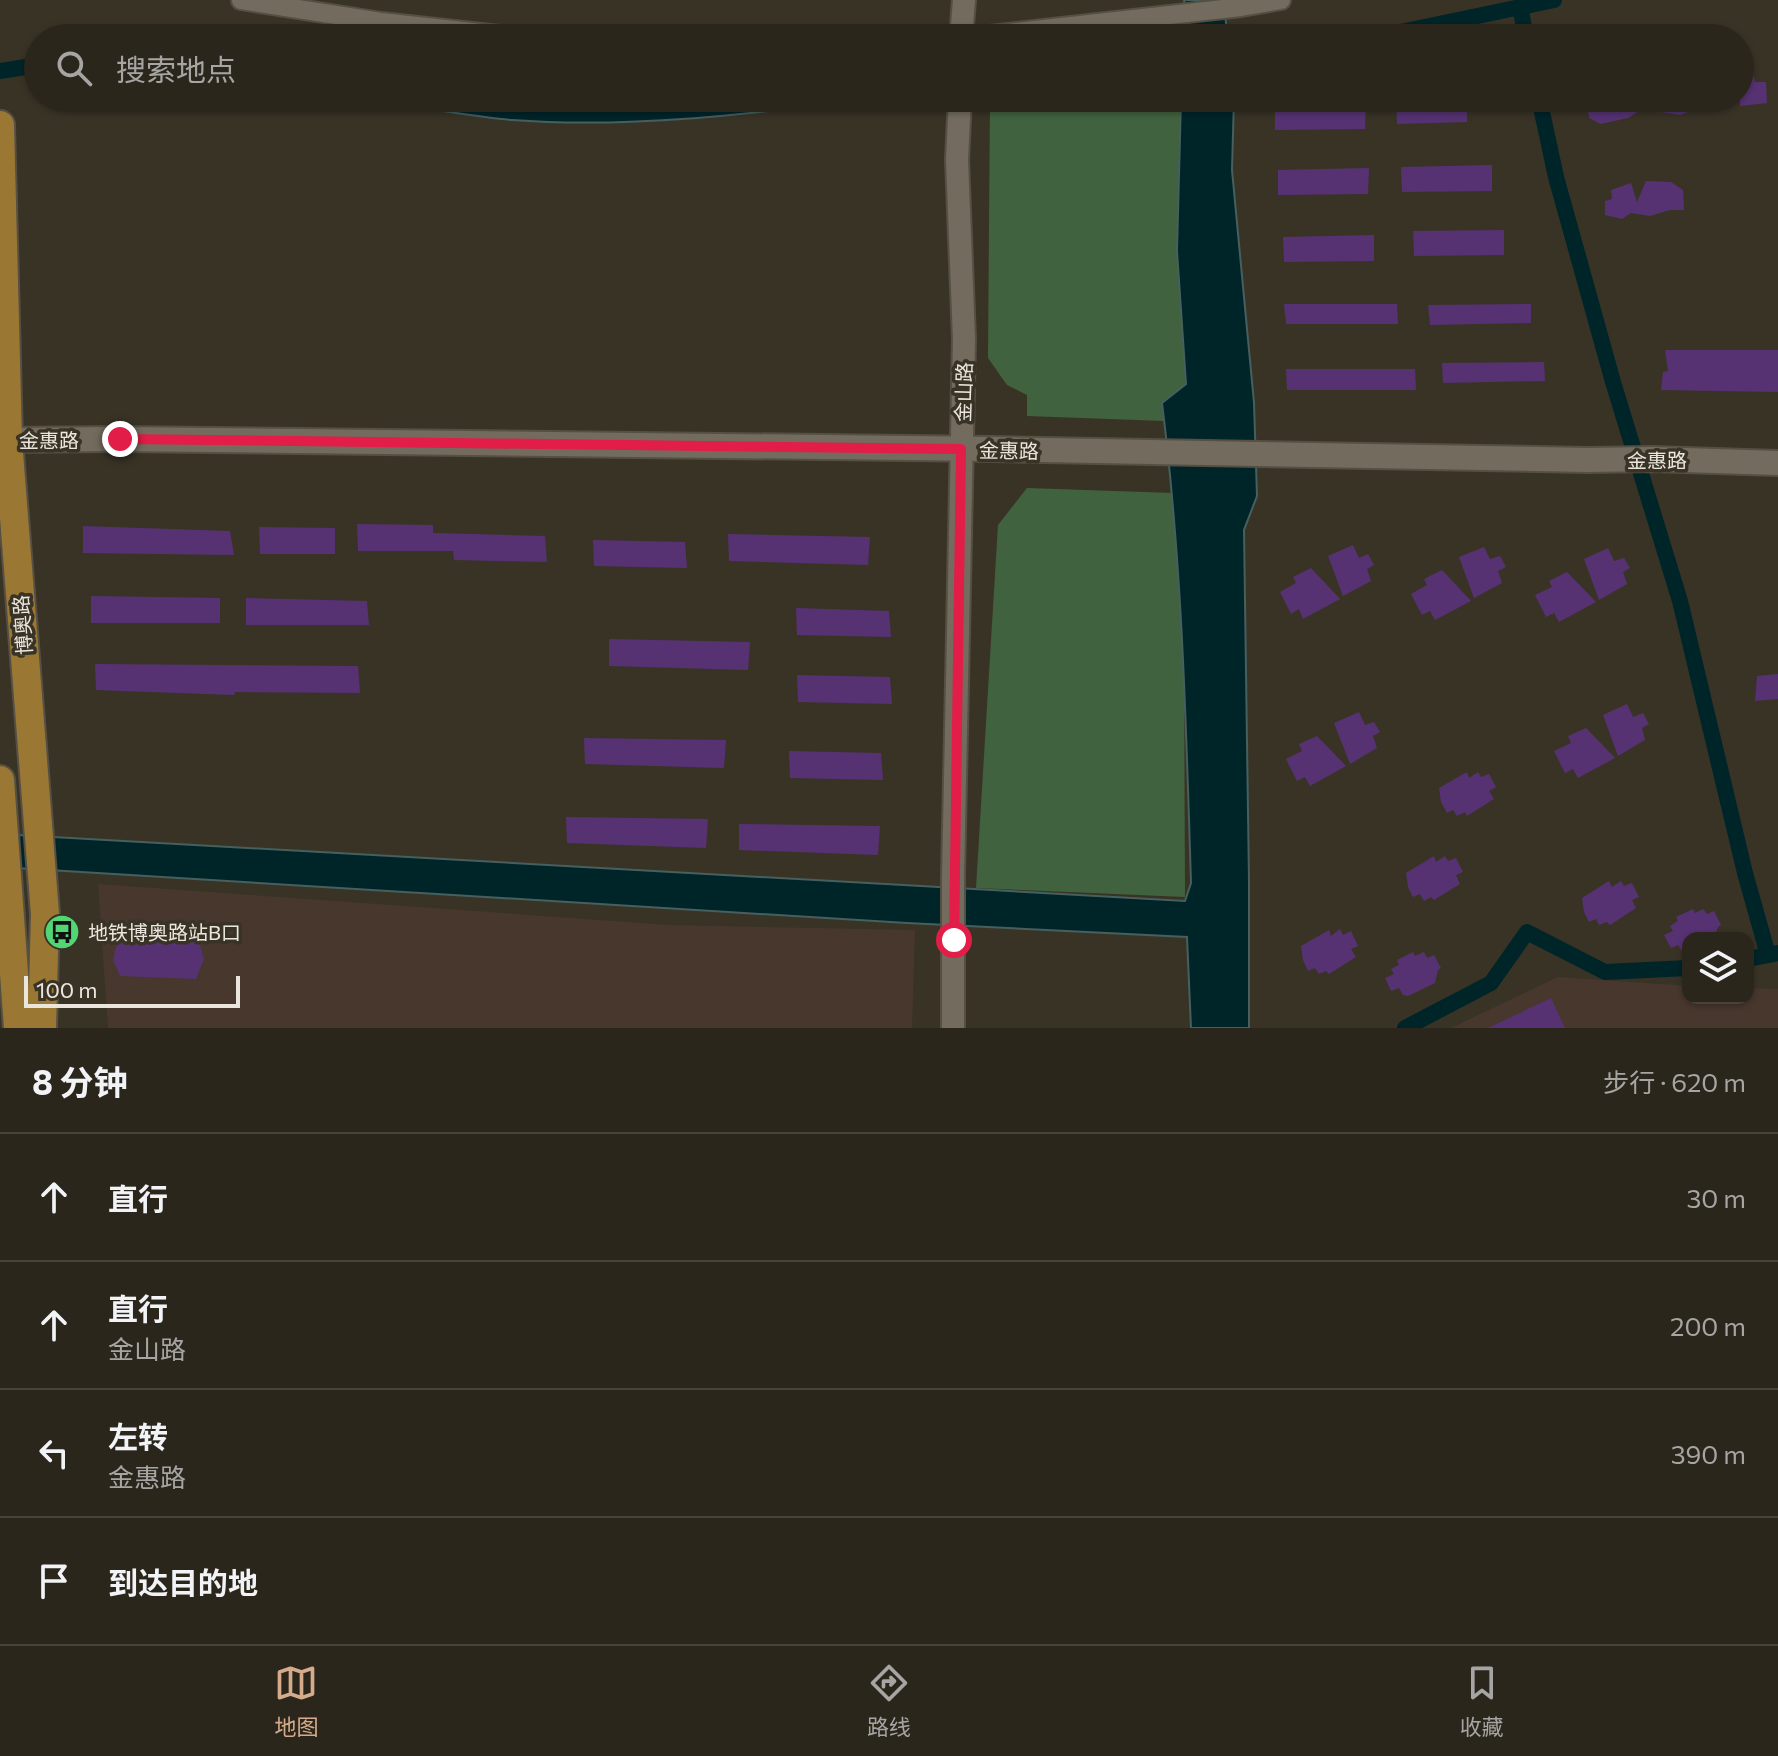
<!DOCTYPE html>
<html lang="zh">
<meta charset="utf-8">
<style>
:root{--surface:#2b261c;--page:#332e25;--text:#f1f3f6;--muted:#a6a5a3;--line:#47433b;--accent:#d6ab8b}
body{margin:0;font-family:Commissioner,"Noto Sans SC",sans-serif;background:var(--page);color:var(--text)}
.controls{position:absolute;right:24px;bottom:24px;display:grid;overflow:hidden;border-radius:16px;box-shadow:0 2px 6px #0004}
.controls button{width:72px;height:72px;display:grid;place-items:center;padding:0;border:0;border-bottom:2px solid var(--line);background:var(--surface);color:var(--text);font:40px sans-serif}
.scale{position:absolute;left:24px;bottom:20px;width:216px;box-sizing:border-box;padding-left:8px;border:4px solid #eae6de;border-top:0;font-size:22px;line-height:28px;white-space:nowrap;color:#eae6de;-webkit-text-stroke:6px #393326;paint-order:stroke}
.stop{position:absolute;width:24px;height:24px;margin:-18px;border:6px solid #e11d48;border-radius:50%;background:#fff}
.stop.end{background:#e11d48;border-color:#fff;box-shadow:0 2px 8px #0008}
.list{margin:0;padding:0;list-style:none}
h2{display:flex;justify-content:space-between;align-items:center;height:104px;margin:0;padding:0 32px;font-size:34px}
h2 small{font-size:26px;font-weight:400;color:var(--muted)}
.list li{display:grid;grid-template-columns:52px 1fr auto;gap:24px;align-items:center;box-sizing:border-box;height:128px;padding:0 32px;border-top:2px solid var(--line)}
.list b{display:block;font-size:30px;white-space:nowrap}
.list p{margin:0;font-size:26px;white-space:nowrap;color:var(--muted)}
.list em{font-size:26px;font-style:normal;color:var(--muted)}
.icon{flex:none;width:44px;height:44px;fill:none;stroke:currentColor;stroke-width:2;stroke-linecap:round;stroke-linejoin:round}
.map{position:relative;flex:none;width:1778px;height:1028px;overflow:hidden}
.search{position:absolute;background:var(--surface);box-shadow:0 2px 6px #0004;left:24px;right:24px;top:24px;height:88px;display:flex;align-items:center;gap:20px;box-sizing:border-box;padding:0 28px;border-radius:44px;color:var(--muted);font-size:30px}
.sheet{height:616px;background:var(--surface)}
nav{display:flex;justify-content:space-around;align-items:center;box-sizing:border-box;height:112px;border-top:2px solid var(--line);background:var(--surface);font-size:22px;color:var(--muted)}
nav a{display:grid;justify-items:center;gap:4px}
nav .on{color:var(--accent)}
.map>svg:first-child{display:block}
.commercial{fill:#48372d}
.green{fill:#41623f}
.water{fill:#002529;stroke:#465f5f;stroke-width:2}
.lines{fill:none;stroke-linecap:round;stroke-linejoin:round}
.canal{stroke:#002529;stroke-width:16}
.building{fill:#563272}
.minor-casing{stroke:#554f44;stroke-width:22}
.tertiary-casing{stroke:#554f44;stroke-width:26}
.secondary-casing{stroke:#554f44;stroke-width:28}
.primary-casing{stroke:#554f44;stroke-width:32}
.minor{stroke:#736c5e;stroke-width:18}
.tertiary{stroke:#736c5e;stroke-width:22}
.secondary{stroke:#736c5e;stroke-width:24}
.primary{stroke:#9a7833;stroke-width:28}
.route{stroke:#e11d48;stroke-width:10}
.labels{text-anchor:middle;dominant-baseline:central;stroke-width:7;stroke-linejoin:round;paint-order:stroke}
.street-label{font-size:20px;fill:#eae6de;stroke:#393326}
.poi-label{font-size:20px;fill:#eae6de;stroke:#393326;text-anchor:start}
</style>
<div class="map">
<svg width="1778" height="1028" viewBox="0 0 1778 1028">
<rect width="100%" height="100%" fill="#393326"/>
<g class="commercial">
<path d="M 98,884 L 669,925 L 915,930 L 912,1028 L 108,1028 Z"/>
<path d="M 1558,977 L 1688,986 L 1688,998 L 1748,998 L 1748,988 L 1778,989 L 1778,1028 L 1451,1028 Z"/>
</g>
<g class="green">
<path d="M 990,98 L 1181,98 L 1177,251 L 1186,384 L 1162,403 L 1164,421 L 1027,416 L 1027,395 L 1007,385 L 988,358 Z"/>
<path d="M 1027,488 L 1173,493 L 1184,655 L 1185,897 L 976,888 L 998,525 Z"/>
</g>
<g class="water">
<path d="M 1184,0 L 1223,0 L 1228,38 L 1156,38 L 1188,33 L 1190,27 Z"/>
<path d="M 361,98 L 495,98 L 512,101 L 578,98 L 878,98 C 757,113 634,129 512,120 C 462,116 411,105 361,98 Z"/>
<path d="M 1181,98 L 1234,98 L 1232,170 L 1254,403 L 1257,496 L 1244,530 L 1249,882 L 1249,1028 L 1191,1028 L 1187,937 L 907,923 L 0,867 L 0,834 L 1185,901 L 1191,883 C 1186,722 1182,562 1162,403 L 1186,384 L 1177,251 Z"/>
</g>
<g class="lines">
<g class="canal">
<path d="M 1520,6 L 1526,38"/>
<path d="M 1372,38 L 1554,0"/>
<path d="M 0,71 L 38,65"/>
<path d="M 1539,98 L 1556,177 L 1613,382 L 1680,601 L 1745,873 L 1768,955"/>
<path d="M 1748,959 L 1778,953"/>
<path d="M 1405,1028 L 1491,983 L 1527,932 L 1605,972 L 1688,968"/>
</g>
</g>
<g class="building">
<path d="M 1753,71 L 1755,82 L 1766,82 L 1767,103 L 1740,106 L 1740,73 Z"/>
<path d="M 1467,98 L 1467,122 L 1397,124 L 1396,99 Z"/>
<path d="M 1587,98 L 1721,98 L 1721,99 L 1680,115 L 1642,109 L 1628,118 L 1601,124 L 1589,118 Z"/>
<path d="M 1366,103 L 1365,129 L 1275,130 L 1275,105 Z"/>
<path d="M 1492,165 L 1492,191 L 1402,192 L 1401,167 Z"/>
<path d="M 1369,168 L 1368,194 L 1278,195 L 1278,170 Z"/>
<path d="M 1646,181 L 1671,182 L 1683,190 L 1684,210 L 1670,210 L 1650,216 L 1631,213 L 1622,219 L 1605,215 L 1605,201 L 1612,199 L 1611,190 L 1631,183 L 1637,202 Z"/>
<path d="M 1504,230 L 1504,255 L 1414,256 L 1413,231 Z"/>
<path d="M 1374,235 L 1374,261 L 1284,262 L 1283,237 Z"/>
<path d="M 1284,304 L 1397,304 L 1398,324 L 1286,324 Z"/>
<path d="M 1531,304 L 1531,323 L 1430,325 L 1428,305 Z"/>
<path d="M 1665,350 L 1778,350 L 1778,392 L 1661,390 L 1663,372 L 1668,371 Z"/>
<path d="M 1544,362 L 1545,381 L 1443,383 L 1442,363 Z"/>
<path d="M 1286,369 L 1415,369 L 1416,390 L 1287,390 Z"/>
<path d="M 357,524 L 433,525 L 433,533 L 545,536 L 547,562 L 454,560 L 453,551 L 358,551 Z"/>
<path d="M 83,526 L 230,531 L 234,555 L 83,553 Z"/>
<path d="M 259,527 L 335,528 L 335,554 L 260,554 Z"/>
<path d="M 728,534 L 870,537 L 868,565 L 729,561 Z"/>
<path d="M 593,540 L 685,542 L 687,568 L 594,566 Z"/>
<path d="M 1353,545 L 1359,558 L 1368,554 L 1374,565 L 1367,569 L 1371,581 L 1343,596 L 1328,556 Z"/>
<path d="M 1484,547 L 1490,559 L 1500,556 L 1506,567 L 1498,571 L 1502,583 L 1474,598 L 1459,557 Z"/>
<path d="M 1608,548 L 1614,561 L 1624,558 L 1630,568 L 1623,572 L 1627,584 L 1599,600 L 1584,559 Z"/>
<path d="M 1311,568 L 1340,599 L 1303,619 L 1299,609 L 1291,614 L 1280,592 L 1296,583 L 1293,577 Z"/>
<path d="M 1442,570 L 1471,601 L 1435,620 L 1430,611 L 1422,615 L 1411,594 L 1427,585 L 1424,579 Z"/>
<path d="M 1567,572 L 1596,602 L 1559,622 L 1554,613 L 1546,617 L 1535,595 L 1552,587 L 1549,581 Z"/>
<path d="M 91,596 L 220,598 L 220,623 L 91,623 Z"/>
<path d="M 246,598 L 367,601 L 369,625 L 246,625 Z"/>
<path d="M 796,608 L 889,611 L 891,637 L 797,635 Z"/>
<path d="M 609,639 L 750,642 L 748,670 L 609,666 Z"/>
<path d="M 95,664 L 358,666 L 360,693 L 235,692 L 234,695 L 96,690 Z"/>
<path d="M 1778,674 L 1778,699 L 1755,701 L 1757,676 Z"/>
<path d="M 797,675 L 890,677 L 892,704 L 798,702 Z"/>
<path d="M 1627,704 L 1633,717 L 1643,713 L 1649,724 L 1642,728 L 1645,740 L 1618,756 L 1603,715 Z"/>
<path d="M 1359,712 L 1365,725 L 1374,722 L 1380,732 L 1373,736 L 1377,748 L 1350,764 L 1334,723 Z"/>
<path d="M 1586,728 L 1615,758 L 1578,778 L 1573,769 L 1565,773 L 1554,751 L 1571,743 L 1568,736 Z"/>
<path d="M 1317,736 L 1346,766 L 1310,786 L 1305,777 L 1297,781 L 1286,759 L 1302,751 L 1299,744 Z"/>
<path d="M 584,738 L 726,740 L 724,768 L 585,764 Z"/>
<path d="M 789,751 L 881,753 L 883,780 L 790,778 Z"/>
<path d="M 1467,772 L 1469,778 L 1478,772 L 1481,777 L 1489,774 L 1496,787 L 1489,791 L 1494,799 L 1467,816 L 1465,812 L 1457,816 L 1453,810 L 1447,813 L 1441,802 L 1439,788 Z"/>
<path d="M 566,817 L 708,819 L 706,848 L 567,843 Z"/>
<path d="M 739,824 L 880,826 L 878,855 L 739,850 Z"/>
<path d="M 1434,856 L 1436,862 L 1445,856 L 1448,861 L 1456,858 L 1463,872 L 1456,875 L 1460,884 L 1434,900 L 1431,897 L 1424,901 L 1420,894 L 1413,897 L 1408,887 L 1406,873 Z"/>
<path d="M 1609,881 L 1612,887 L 1621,881 L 1624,886 L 1632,883 L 1639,897 L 1632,900 L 1636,908 L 1610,925 L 1607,922 L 1599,925 L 1596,919 L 1589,922 L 1584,912 L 1582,898 Z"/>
<path d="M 1693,909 L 1695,913 L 1703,909 L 1707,914 L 1714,911 L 1721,925 L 1718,927 L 1714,938 L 1688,938 L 1688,961 L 1678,945 L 1671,948 L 1664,935 L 1673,931 L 1670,926 L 1678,921 L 1676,917 Z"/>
<path d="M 1340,929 L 1343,935 L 1351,931 L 1358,946 L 1351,949 L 1356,957 L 1329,974 L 1326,971 L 1319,974 L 1315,968 L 1308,971 L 1303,960 L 1301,946 L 1329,930 L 1331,936 Z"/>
<path d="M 117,942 L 199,942 L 204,959 L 196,979 L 120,976 L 113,960 Z"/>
<path d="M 1413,952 L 1415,956 L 1424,952 L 1427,958 L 1434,955 L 1441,968 L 1438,970 L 1435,983 L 1408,996 L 1403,995 L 1399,988 L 1391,991 L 1385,978 L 1394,974 L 1391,969 L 1399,965 L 1397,960 Z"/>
<path d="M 1551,998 L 1565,1028 L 1488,1028 Z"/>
</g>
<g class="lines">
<defs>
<g id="minor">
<path d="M 241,0 L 381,22 L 527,38"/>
<path d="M 963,38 L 1241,7 L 1281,0"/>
</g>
<g id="tertiary">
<path d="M 961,38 L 964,0"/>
<path d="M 953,1028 L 953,878 L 964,339 L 957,160 L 960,98"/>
</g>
<path id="secondary" d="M 0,440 L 120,439 L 992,449 L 1588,460 L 1653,459 L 1778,463"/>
<g id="primary">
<path d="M 0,125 L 8,440 L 45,914 L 42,1028"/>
<path d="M 0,780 L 18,1028"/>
</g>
</defs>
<use href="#minor" class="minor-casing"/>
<use href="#tertiary" class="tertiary-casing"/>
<use href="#secondary" class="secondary-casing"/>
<use href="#primary" class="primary-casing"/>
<use href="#minor" class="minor"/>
<use href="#tertiary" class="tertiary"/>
<use href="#secondary" class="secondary"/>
<use href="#primary" class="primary"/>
</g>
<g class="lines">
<path class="route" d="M 120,439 L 961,449 L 954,940"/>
</g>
<defs>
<symbol id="bus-disc" viewBox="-11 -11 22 22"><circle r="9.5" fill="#52d673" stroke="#393326"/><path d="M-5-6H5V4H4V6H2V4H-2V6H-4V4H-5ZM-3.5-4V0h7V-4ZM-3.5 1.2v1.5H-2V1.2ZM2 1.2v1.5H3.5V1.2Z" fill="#111"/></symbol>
</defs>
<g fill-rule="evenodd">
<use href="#bus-disc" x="42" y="912" width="40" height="40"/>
</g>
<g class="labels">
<g class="street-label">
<text transform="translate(963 392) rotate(-88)">金山路</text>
<text x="49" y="440">金惠路</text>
<text transform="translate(1009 450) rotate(1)">金惠路</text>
<text x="1657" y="460">金惠路</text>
<text transform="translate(22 625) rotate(-94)">博奥路</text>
</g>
<g class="poi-label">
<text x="88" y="932">地铁博奥路站B口</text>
</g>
</g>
</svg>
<div class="controls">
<button><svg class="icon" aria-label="layers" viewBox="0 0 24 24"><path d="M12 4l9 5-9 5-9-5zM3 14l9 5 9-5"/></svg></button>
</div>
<div class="scale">100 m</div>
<div class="stop" style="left:954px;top:940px"></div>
<div class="stop end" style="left:120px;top:439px"></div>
<div class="search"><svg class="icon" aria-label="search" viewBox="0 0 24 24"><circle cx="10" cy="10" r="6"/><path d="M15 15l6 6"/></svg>搜索地点</div>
</div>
<section class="sheet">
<h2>8 分钟<small>步行 · 620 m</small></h2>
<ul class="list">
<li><svg class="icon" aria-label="ahead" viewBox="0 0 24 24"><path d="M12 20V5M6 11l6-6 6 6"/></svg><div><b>直行</b></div><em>30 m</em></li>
<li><svg class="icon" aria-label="ahead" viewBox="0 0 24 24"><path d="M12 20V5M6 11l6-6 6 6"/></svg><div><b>直行</b><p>金山路</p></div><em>200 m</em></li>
<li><svg class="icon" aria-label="left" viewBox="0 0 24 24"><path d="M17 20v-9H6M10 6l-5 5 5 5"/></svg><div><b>左转</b><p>金惠路</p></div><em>390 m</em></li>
<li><svg class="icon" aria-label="arrive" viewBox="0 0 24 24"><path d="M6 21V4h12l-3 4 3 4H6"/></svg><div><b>到达目的地</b></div></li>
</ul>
</section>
<nav>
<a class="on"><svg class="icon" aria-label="map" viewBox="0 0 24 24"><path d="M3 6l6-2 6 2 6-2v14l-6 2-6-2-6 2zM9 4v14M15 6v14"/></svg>地图</a>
<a><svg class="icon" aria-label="directions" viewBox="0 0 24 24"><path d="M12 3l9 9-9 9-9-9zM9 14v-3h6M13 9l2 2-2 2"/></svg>路线</a>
<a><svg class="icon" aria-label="saved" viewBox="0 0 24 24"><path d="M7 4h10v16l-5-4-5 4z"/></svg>收藏</a>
</nav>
